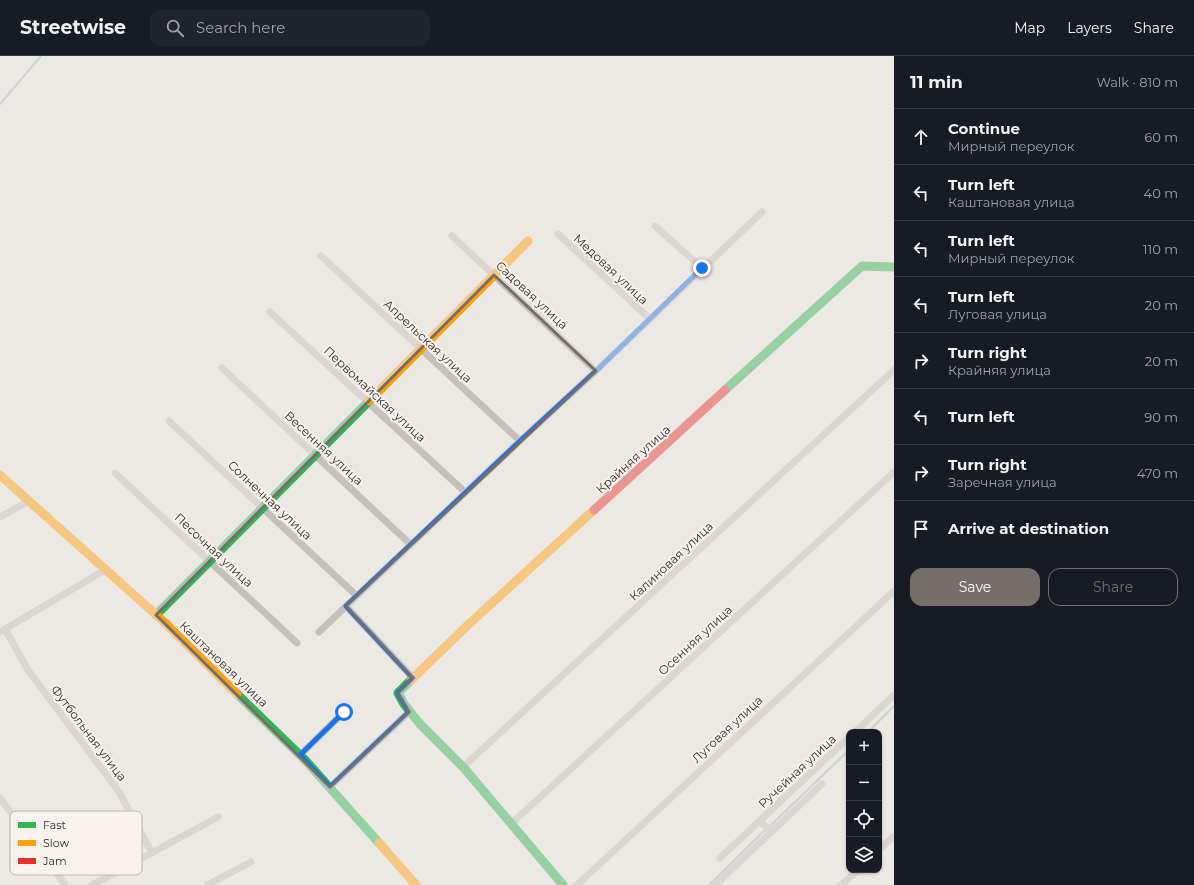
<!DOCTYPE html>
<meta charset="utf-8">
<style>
:root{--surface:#171b24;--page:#20242c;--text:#f1f3f6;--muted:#9ea1a6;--line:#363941;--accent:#766e6b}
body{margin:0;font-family:Montserrat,sans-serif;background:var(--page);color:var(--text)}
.controls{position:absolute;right:12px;bottom:12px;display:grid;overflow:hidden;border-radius:8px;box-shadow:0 1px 3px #0004}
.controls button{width:36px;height:36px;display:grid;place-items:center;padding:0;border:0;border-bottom:1px solid var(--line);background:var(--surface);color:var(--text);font:20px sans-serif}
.stop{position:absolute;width:12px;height:12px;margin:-9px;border:3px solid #1a73e8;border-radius:50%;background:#fff}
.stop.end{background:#1a73e8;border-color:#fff;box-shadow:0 1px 4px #0008}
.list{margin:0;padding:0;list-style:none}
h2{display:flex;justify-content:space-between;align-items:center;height:52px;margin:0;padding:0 16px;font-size:17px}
h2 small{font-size:13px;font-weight:400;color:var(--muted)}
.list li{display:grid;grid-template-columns:26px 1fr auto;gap:12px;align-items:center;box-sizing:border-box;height:56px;padding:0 16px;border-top:1px solid var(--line)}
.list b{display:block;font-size:15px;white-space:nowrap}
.list p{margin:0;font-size:13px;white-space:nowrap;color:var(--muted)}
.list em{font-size:13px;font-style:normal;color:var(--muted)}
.actions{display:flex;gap:8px;padding:12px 16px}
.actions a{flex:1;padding:9px 0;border:1px solid var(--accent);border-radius:12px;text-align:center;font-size:14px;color:var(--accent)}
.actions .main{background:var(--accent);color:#fff}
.icon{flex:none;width:22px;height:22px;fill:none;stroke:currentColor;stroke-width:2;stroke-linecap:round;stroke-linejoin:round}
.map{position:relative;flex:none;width:894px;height:829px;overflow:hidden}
header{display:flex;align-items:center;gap:24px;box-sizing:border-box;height:56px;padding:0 20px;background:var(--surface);border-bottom:1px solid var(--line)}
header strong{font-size:19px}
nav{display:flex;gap:22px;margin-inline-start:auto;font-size:14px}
.search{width:280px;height:36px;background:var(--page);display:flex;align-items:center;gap:10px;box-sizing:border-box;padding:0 14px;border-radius:12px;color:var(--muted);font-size:15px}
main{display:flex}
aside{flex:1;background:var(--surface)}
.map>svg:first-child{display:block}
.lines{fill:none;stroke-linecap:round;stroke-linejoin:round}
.stream{stroke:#a2bdbb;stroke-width:2}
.street{stroke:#c6c0bc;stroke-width:7}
.fast{stroke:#30b455;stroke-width:9}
.slow{stroke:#ff9f0a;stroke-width:9}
.jam{stroke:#e5322d;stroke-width:9}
.route{stroke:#1a73e8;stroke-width:5}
.marked{fill:none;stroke:#766e6b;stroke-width:3;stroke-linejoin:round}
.labels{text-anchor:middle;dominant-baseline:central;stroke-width:4;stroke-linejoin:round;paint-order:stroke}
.street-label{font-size:12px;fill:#362d2a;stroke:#f8f1ec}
.key{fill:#f8f1ec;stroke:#beb6b2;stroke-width:1}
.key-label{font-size:11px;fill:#362d2a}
</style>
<header>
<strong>Streetwise</strong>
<div class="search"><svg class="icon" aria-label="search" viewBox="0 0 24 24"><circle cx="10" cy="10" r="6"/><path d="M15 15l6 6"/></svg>Search here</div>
<nav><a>Map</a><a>Layers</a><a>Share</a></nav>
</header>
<main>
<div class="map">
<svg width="894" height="829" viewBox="0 0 894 829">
<rect width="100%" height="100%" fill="#ece8e4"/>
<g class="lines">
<g class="stream">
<path d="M 0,48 L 41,0"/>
<path d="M 868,676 L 894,650"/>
<path d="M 769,771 L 849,694"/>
<path d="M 709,829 L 765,774"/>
</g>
<g class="street">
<path d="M 655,170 L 702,212"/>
<path d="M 558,178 L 650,263"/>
<path d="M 452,180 L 596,315"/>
<path d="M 321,200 L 520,385"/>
<path d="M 270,256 L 465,436"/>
<path d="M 222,312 L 410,488"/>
<path d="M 169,365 L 357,540"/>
<path d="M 115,417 L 297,587"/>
<path d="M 0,461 L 29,445"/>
<path d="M 346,550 L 413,622"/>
<path d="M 5,573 L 28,614 L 119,736 L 152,797"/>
<path d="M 0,576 L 105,514"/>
<path d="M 319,576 L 520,385 L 596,315 L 762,156"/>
<path d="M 855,676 L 894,639"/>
<path d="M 300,699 L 344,656"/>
<path d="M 463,711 L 894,314"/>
<path d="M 330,731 L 409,656"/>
<path d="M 0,742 L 65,829"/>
<path d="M 760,765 L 771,776"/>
<path d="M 512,767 L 894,416"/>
<path d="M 879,794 L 894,780"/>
<path d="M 720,802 L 849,681"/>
<path d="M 92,829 L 218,761"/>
<path d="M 207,829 L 251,806"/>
<path d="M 577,829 L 894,535"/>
<path d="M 715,829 L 822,728"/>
<path d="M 841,829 L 858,814"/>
</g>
<g class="fast">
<path d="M 725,334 L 862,210 L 894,211"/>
<path d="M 156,559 L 369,345"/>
<path d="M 411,624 L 398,637 L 404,648 L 420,668 L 464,712 L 563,829"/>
<path d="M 237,638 L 306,705 L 379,787"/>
</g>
<g class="slow">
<path d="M 369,345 L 528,185"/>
<path d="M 0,419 L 163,565 L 237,638"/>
<path d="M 411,624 L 470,567 L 594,454"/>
<path d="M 379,787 L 416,829"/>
</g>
<path class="jam" d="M 594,454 L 725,334"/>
</g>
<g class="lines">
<path class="route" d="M 344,656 L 300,699 L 330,731 L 409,656 L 398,637 L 413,622 L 346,550 L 520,385 L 596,315 L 702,212"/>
</g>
<path d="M0 0H894V829H0ZM 494,219 L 596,315 L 346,550 L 413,622 L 398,637 L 409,656 L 330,731 L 156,559 Z" fill="#ece8e4" fill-opacity=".55" fill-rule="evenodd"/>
<path class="marked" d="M 494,219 L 596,315 L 346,550 L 413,622 L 398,637 L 409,656 L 330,731 L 156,559 Z"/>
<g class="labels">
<g class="street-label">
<text transform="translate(611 213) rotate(43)">Медовая улица</text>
<text transform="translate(532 239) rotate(43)">Садовая улица</text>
<text transform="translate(428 285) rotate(43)">Апрельская улица</text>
<text transform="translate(375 338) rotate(43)">Первомайская улица</text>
<text transform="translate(324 392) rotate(43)">Весенняя улица</text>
<text transform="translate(633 403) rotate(-42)">Крайняя улица</text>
<text transform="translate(270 444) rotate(43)">Солнечная улица</text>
<text transform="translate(214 494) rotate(43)">Песочная улица</text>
<text transform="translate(671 505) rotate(-43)">Калиновая улица</text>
<text transform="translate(695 584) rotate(-43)">Осенняя улица</text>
<text transform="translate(224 608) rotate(44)">Каштановая улица</text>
<text transform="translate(727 673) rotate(-43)">Луговая улица</text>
<text transform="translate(89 677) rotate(53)">Футбольная улица</text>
<text transform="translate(797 715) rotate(-43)">Ручейная улица</text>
</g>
</g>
<rect x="10" y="755" width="132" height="64" rx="6" class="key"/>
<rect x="18" y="766" width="18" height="6" fill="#30b455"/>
<rect x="18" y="784" width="18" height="6" fill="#ff9f0a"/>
<rect x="18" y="802" width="18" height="6" fill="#e5322d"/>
<g class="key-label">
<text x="43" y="773">Fast</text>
<text x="43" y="791">Slow</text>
<text x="43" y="809">Jam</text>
</g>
</svg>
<div class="controls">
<button>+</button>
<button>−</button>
<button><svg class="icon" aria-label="locate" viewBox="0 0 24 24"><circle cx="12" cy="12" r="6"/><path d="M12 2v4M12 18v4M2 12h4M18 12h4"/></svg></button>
<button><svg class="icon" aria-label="layers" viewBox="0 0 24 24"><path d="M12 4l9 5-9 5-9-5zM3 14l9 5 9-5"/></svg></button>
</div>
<div class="stop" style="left:344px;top:656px"></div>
<div class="stop end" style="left:702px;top:212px"></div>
</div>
<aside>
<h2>11 min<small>Walk · 810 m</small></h2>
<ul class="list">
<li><svg class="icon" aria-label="ahead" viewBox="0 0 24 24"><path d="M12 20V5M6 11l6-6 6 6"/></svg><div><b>Continue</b><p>Мирный переулок</p></div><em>60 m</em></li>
<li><svg class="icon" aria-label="left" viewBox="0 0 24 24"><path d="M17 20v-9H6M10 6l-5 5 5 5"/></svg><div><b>Turn left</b><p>Каштановая улица</p></div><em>40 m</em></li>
<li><svg class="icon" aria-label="left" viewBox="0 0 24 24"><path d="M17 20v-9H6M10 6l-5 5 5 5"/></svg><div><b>Turn left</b><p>Мирный переулок</p></div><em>110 m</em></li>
<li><svg class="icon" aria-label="left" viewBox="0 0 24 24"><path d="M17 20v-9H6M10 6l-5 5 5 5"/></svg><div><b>Turn left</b><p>Луговая улица</p></div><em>20 m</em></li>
<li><svg class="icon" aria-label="right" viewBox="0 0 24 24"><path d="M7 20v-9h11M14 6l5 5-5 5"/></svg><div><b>Turn right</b><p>Крайняя улица</p></div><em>20 m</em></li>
<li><svg class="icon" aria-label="left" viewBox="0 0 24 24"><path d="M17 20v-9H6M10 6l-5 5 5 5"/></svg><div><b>Turn left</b></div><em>90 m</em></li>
<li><svg class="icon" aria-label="right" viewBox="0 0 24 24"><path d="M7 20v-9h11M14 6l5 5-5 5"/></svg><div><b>Turn right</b><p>Заречная улица</p></div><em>470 m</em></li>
<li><svg class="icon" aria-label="arrive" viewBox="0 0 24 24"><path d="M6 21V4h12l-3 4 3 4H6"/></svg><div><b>Arrive at destination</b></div></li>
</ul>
<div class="actions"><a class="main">Save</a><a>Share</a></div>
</aside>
</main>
